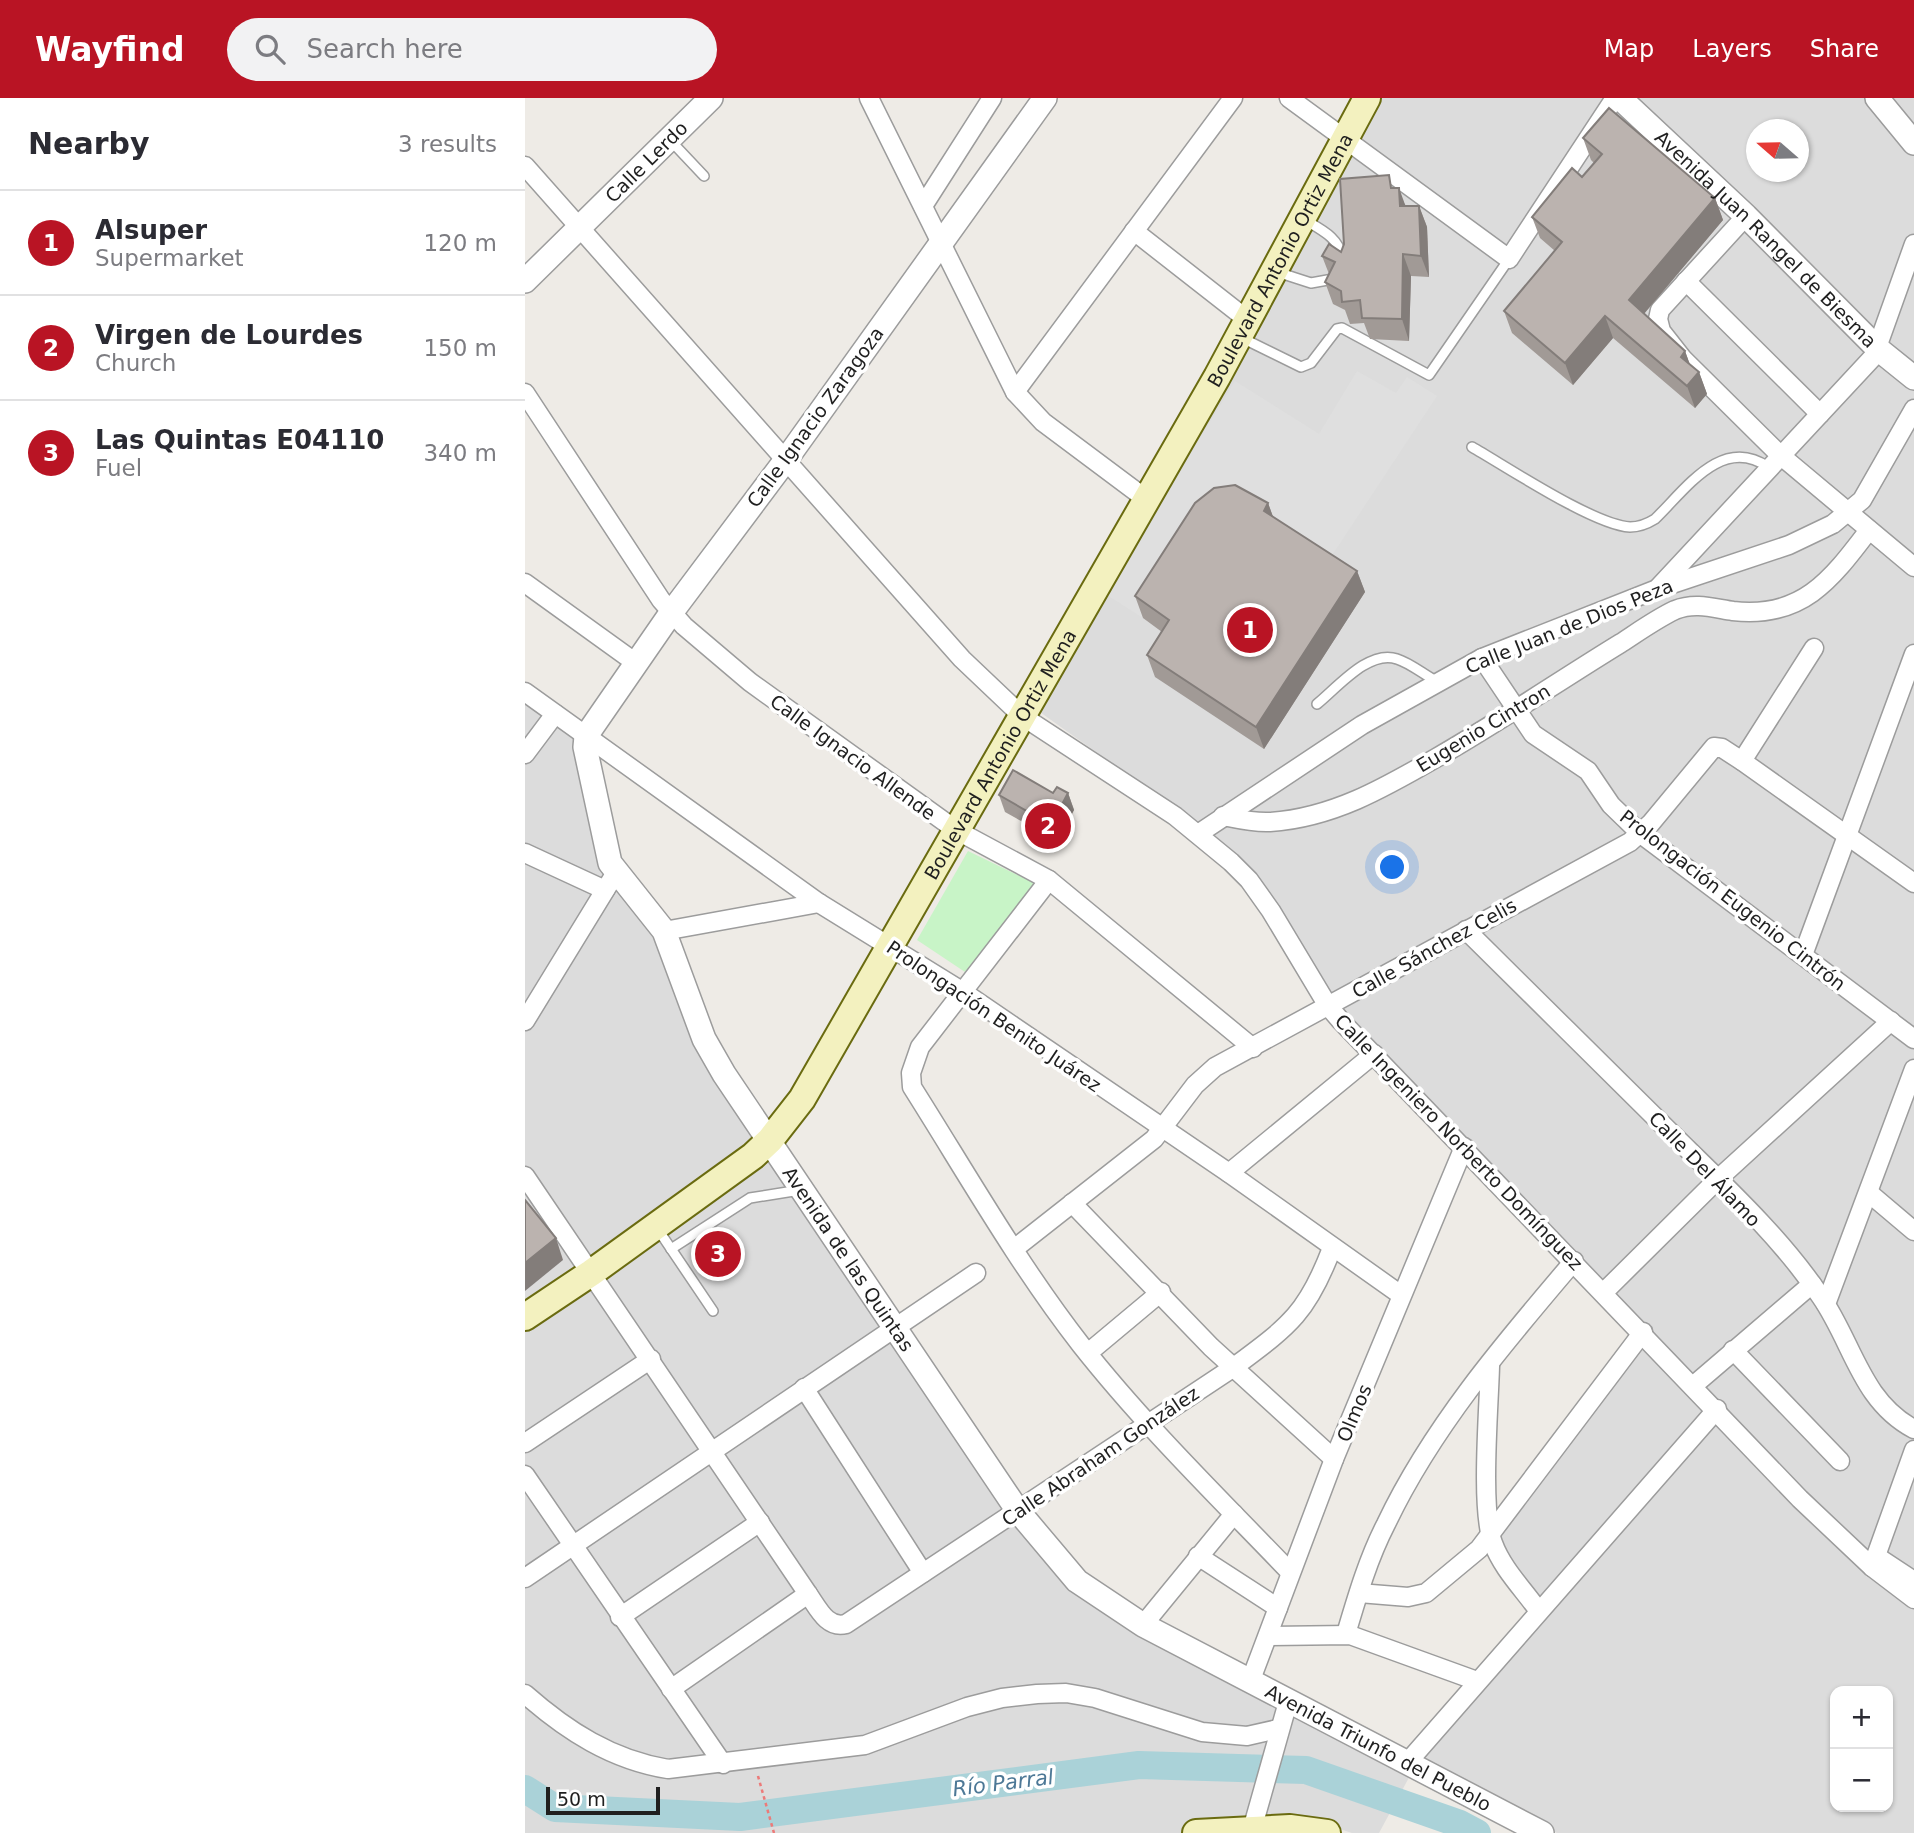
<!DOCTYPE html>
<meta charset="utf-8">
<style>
:root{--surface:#fff;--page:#f2f2f3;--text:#2b2b33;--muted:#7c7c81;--line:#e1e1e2;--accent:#b91424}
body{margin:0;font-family:"DejaVu Sans",sans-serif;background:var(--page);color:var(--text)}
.controls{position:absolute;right:21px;bottom:21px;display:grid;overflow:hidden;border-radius:14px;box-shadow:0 2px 5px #0004}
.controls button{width:63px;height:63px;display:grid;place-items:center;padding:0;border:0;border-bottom:2px solid var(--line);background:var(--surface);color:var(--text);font:35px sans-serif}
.compass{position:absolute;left:1221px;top:21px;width:63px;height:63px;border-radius:50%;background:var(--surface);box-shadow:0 2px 5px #0004;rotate:290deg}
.scale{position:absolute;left:21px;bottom:18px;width:114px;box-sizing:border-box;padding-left:7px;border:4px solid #1f1f1f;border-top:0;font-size:19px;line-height:24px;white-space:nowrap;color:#1f1f1f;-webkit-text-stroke:5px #fff;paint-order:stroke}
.you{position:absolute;left:868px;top:770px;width:24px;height:24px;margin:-18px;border:5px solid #fff;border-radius:50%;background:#1a73e8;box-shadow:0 0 0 10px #1a73e833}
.badge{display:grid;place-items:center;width:46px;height:46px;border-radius:50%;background:var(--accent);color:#fff;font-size:23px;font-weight:700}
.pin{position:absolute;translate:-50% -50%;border:4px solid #fff;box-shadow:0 2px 7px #0006}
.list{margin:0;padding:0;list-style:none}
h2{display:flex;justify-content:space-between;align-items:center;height:91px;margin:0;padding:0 28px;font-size:30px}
h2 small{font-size:23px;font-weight:400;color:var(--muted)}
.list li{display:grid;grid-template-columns:46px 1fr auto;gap:21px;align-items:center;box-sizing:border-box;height:105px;padding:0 28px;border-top:2px solid var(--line)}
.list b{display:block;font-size:26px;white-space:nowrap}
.list p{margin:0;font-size:23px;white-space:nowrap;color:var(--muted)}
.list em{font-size:23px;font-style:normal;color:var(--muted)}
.icon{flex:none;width:38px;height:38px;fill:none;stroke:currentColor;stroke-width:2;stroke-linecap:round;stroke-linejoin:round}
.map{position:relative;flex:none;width:1389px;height:1735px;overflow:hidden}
header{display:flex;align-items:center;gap:42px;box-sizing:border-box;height:98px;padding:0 35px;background:var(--accent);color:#fff}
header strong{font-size:33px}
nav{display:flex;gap:38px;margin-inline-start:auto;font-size:24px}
.search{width:490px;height:63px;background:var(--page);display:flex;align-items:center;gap:18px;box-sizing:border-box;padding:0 24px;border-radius:38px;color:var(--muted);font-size:26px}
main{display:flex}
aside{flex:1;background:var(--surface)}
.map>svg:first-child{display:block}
.residential{fill:#dcdcdc;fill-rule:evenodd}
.park{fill:#c8f4c7}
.parking{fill:#dfdfdf}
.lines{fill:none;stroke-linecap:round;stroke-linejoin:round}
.river{stroke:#aad2d8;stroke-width:28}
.service-casing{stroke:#9c9c9c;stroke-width:12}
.minor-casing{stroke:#9c9c9c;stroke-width:21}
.tertiary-casing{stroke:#9c9c9c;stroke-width:26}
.secondary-casing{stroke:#6a6b10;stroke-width:30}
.path{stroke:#ec7a79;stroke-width:2.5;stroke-dasharray:3.5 3.5;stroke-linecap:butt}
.service{stroke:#fff;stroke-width:9}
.minor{stroke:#fff;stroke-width:18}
.tertiary{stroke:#fff;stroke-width:23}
.secondary{stroke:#f3f1bf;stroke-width:26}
.wall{fill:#a19a96}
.shaded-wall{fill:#837d7a}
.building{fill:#bbb3af;stroke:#837d7a;stroke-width:2}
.labels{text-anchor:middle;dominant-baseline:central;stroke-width:7;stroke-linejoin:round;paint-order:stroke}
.street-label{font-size:19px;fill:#1f1f1f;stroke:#fff}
.water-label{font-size:21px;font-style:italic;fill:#4d7896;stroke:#fff}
</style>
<header>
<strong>Wayfind</strong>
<div class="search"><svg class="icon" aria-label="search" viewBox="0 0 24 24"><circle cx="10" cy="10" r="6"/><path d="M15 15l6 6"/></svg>Search here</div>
<nav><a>Map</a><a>Layers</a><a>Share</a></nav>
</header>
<main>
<aside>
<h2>Nearby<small>3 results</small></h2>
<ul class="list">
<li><span class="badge">1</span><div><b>Alsuper</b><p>Supermarket</p></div><em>120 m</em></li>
<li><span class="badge">2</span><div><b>Virgen de Lourdes</b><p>Church</p></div><em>150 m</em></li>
<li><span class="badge">3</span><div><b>Las Quintas E04110</b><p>Fuel</p></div><em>340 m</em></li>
</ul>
</aside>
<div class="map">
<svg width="1389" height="1735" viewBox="0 0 1389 1735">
<rect width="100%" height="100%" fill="#eeebe6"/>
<path class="residential" d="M 836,0 L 1389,0 L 1389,1735 L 1032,1735 L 894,1661 L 854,1735 L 827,1735 L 800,1726 L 708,1735 L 0,1735 L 0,584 L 59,625 L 90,764 L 113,786 L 188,953 L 553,1483 L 894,1661 L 1013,1510 L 962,1436 L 1123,1229 L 803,900 L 737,783 L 679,731 L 505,607 ZM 1232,32 L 1274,32 L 1274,74 L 1232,74 ZM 1310,1593 L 1363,1593 L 1363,1709 L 1310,1709 Z"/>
<path class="park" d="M 443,753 L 511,786 L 440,874 L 392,842 Z"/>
<path class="parking" d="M 832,273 L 871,295 L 882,279 L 912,298 L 800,468 L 678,427 L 618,520 L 579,495 L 710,283 L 794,336 Z"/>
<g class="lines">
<path class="river" d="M 0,1691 L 30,1710 L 215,1719 L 614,1667 L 781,1672 L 935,1726 L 952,1735"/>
<defs>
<g id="service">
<path d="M 145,42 L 179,78"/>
<path d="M 778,121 C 795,131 816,140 817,162"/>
<path d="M 752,174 L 786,185 L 808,181"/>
<path d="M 717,240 L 776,269 L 786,265 L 812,231 L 817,230 L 904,277 L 984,161"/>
<path d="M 947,349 C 982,369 1069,427 1105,429 C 1115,429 1122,426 1130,421 C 1161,391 1197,337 1243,369"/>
<path d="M 792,606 C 812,590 844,551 872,561 C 885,565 898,576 911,583"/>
<path d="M 132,1130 L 188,1213"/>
<path d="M 146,1151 L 225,1100 L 275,1092"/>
</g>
<g id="minor">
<path d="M 344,0 L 490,294 L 518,324 L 621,401"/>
<path d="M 764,0 L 984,161 L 1090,0"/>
<path d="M 0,68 L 437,561 L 497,618 L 650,718 L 706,764 L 724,782 L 746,813 L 803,908 L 816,923 L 1275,1401 L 1347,1469 L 1389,1501"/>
<path d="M 398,108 L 467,0"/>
<path d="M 1221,118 L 1135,212 L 1133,221 L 1136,233 L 1158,261 L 1255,357 L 1389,469"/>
<path d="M 609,133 L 724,223"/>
<path d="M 1161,183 L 1295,316"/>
<path d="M 490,294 L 708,0"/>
<path d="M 0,295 L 136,502 L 159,528 L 225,584 L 431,732 L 524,782 L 728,950"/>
<path d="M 0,485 L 111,565"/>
<path d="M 1134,489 L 1349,258 L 1389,146"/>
<path d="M 957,560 L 1008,636 L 1063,673 L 1086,707 L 1116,736 L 1389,941"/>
<path d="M 0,594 L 294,805 L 438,894 L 704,1075 L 876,1197"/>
<path d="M 0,656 L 30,616"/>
<path d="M 1217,663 L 1289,550"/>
<path d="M 698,718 C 713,721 729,725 745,724 C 807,720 859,690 911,660 C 974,624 1034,583 1096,545 C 1113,534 1131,521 1150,512 C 1170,504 1188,510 1208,513 C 1277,521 1306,482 1344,432"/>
<path d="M 673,736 L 837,627 L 957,560 L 1132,491 L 1264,447 L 1308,426 L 1337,402 L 1389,311"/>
<path d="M 0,755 L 80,792"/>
<path d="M 524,782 L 395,949 L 386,975 L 387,989 C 442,1076 493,1166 556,1247 C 620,1328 694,1400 765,1474"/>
<path d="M 941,832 C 1009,899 1077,967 1145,1034 C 1198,1086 1255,1138 1296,1199 C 1328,1245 1336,1303 1389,1331"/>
<path d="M 139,833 L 294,805"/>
<path d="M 1278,857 L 1389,556"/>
<path d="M 0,923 L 90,776"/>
<path d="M 704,1075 L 849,956"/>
<path d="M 0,1078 L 283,1496 C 293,1510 302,1531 321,1526 L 709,1269 C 764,1228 782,1216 807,1150"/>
<path d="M 1344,1095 L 1389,1133"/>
<path d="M 547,1105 L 686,1249 L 809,1361"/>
<path d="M 489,1151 L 629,1041 L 670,987 L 690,969 L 1105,744 L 1126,725 L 1189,649 L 1197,650 L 1217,663 L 1389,785"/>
<path d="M 1079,1194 L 1193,1081 L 1366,923"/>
<path d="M 1301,1206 L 1389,971"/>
<path d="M 1208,1252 L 1315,1363"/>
<path d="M 563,1255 L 636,1194"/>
<path d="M 965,1268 C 964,1308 955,1412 968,1445 C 977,1470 998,1491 1013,1512"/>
<path d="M 1169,1287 L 1287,1186"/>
<path d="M 279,1290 L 398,1475"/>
<path d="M 0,1345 L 126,1261"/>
<path d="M 0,1377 L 198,1666"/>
<path d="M 673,1458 L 753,1510"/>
<path d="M 1351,1458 L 1389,1483"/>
<path d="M 1347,1469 L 1389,1352"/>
<path d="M 0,1480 L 451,1175"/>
<path d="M 834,1495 L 883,1499 L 901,1495 L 954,1451 L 1118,1234"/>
<path d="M 95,1519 L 235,1424"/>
<path d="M 618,1527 L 709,1416"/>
<path d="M 821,1536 C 832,1499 843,1461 861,1426 C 907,1329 980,1244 1049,1163"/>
<path d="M 743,1538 L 825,1537 L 952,1583"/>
<path d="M 725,1584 L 809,1361 L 939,1049"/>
<path d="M 146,1591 L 283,1496"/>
<path d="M 0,1596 C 42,1633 87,1662 143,1671 L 340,1647 L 442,1609 L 477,1600 L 512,1596 L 541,1595 L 570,1600 L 677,1634 L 722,1638 L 753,1631"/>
<path d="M 882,1665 L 1192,1311"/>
<path d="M 726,1735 L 763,1604"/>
</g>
<g id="tertiary">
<path id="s1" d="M 520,0 L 260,363 L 146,515 L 61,638 L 60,649 L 85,765 L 139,833 L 179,941 L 199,976 L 493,1413 L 552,1483 L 618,1527 L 1017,1735"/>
<path id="s2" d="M 1095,0 L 1221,118 L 1353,251 L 1389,280"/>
<path d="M 1352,0 L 1389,45"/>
<path id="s3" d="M 0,183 L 186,0"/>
</g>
<g id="secondary">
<path id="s4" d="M 0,1219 L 66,1175 L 228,1058 L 245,1042 L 277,1001 L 692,279 L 842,0"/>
<path d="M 671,1735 L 765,1730 L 802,1735"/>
</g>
</defs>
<use href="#service" class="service-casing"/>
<use href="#minor" class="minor-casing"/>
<use href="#tertiary" class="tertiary-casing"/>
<use href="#secondary" class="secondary-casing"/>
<path class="path" d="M 233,1678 L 249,1735"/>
<use href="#service" class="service"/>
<use href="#minor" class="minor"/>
<use href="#tertiary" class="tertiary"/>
<use href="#secondary" class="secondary"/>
</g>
<g class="wall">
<path d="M 1058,40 L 1190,100 L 1198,122 L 1119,216 L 1160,253 L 1165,267 L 1174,274 L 1182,296 L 1170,310 L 1088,240 L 1048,287 L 987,235 L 979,213 L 1030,153 L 1015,140 L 1007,119 L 1057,79 L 1069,65 L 1066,62 Z"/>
<path d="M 869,90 L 881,108 L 894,108 L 902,129 L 904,179 L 886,178 L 884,243 L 845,241 L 839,225 L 825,226 L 820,212 L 808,206 L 800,184 L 804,176 L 797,158 L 816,154 Z"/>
<path d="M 743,405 L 748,419 L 832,473 L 840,494 L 739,651 L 630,579 L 622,557 L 637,534 L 618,520 L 610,498 Z"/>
<path d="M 528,695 L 543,695 L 549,712 L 532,743 L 480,714 L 474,697 Z"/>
</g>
<g class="shaded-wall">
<path d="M 874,90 L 882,112 L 875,108 Z"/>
<path d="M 1190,100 L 1198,122 L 1112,224 L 1104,202 Z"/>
<path d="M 894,108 L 902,129 L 904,179 L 896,158 Z"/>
<path d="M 878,156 L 886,178 L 884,243 L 877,221 Z"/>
<path d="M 1080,218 L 1088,240 L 1048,287 L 1040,265 Z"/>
<path d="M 1160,253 L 1168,275 L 1156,259 Z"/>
<path d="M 1174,274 L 1182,296 L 1170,310 L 1162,288 Z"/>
<path d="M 743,405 L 751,427 L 739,413 Z"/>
<path d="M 832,473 L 840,494 L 739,651 L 731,629 Z"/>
<path d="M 543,695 L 549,712 L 532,743 L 526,727 Z"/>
<path d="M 31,1140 L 38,1162 L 0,1193 L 0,1165 Z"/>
</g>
<g class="building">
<path d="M 1084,10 L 1190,100 L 1104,202 L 1160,253 L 1156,259 L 1174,274 L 1162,288 L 1080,218 L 1040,265 L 979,213 L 1037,144 L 1007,119 L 1047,70 L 1057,79 L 1077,56 L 1058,40 Z"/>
<path d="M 864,77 L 866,90 L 874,90 L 875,108 L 894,108 L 896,158 L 878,156 L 877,221 L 837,220 L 835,202 L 817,204 L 816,193 L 800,184 L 810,164 L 797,158 L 804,146 L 816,154 L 819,146 L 815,81 Z"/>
<path d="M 710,387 L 743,405 L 739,413 L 832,473 L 731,629 L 622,557 L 644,522 L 610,498 L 670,405 L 689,390 Z"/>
<path d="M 488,672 L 528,695 L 532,689 L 543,695 L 526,727 L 474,697 Z"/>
<path d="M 0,1102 L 31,1140 L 0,1165 Z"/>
</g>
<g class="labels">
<g class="street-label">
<text stroke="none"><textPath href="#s3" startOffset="170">Calle Lerdo</textPath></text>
<text stroke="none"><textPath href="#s2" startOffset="203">Avenida Juan Rangel de Biesma</textPath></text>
<text stroke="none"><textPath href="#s4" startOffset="1320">Boulevard Antonio Ortiz Mena</textPath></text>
<text transform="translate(290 319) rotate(-54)">Calle Ignacio Zaragoza</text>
<text transform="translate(1044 528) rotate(-22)">Calle Juan de Dios Peza</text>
<text transform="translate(958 630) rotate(-31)">Eugenio Cintron</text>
<text stroke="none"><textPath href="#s4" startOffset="752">Boulevard Antonio Ortiz Mena</textPath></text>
<text transform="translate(328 659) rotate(36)">Calle Ignacio Allende</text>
<text transform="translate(1208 802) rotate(38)">Prolongación Eugenio Cintrón</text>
<text transform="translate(909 850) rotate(-29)">Calle Sánchez Celis</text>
<text transform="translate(469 918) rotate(34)">Prolongación Benito Juárez</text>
<text transform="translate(934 1044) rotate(46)">Calle Ingeniero Norberto Domínguez</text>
<text transform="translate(1180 1071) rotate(46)">Calle Del Álamo</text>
<text stroke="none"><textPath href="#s1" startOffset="1381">Avenida de las Quintas</textPath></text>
<text transform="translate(829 1315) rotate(-67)">Olmos</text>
<text transform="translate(575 1358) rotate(-34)">Calle Abraham González</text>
<text stroke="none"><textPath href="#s1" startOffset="2121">Avenida Triunfo del Pueblo</textPath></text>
</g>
<g class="water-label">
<text transform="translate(478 1685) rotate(-7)">Río Parral</text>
</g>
</g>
</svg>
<div class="controls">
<button>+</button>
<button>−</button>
</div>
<svg class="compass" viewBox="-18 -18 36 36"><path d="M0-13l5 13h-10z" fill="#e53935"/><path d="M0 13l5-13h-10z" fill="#7c7c81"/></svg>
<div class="scale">50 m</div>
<div class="you"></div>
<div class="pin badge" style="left:725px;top:532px">1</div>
<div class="pin badge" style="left:523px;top:728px">2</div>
<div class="pin badge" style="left:193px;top:1156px">3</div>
</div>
</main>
